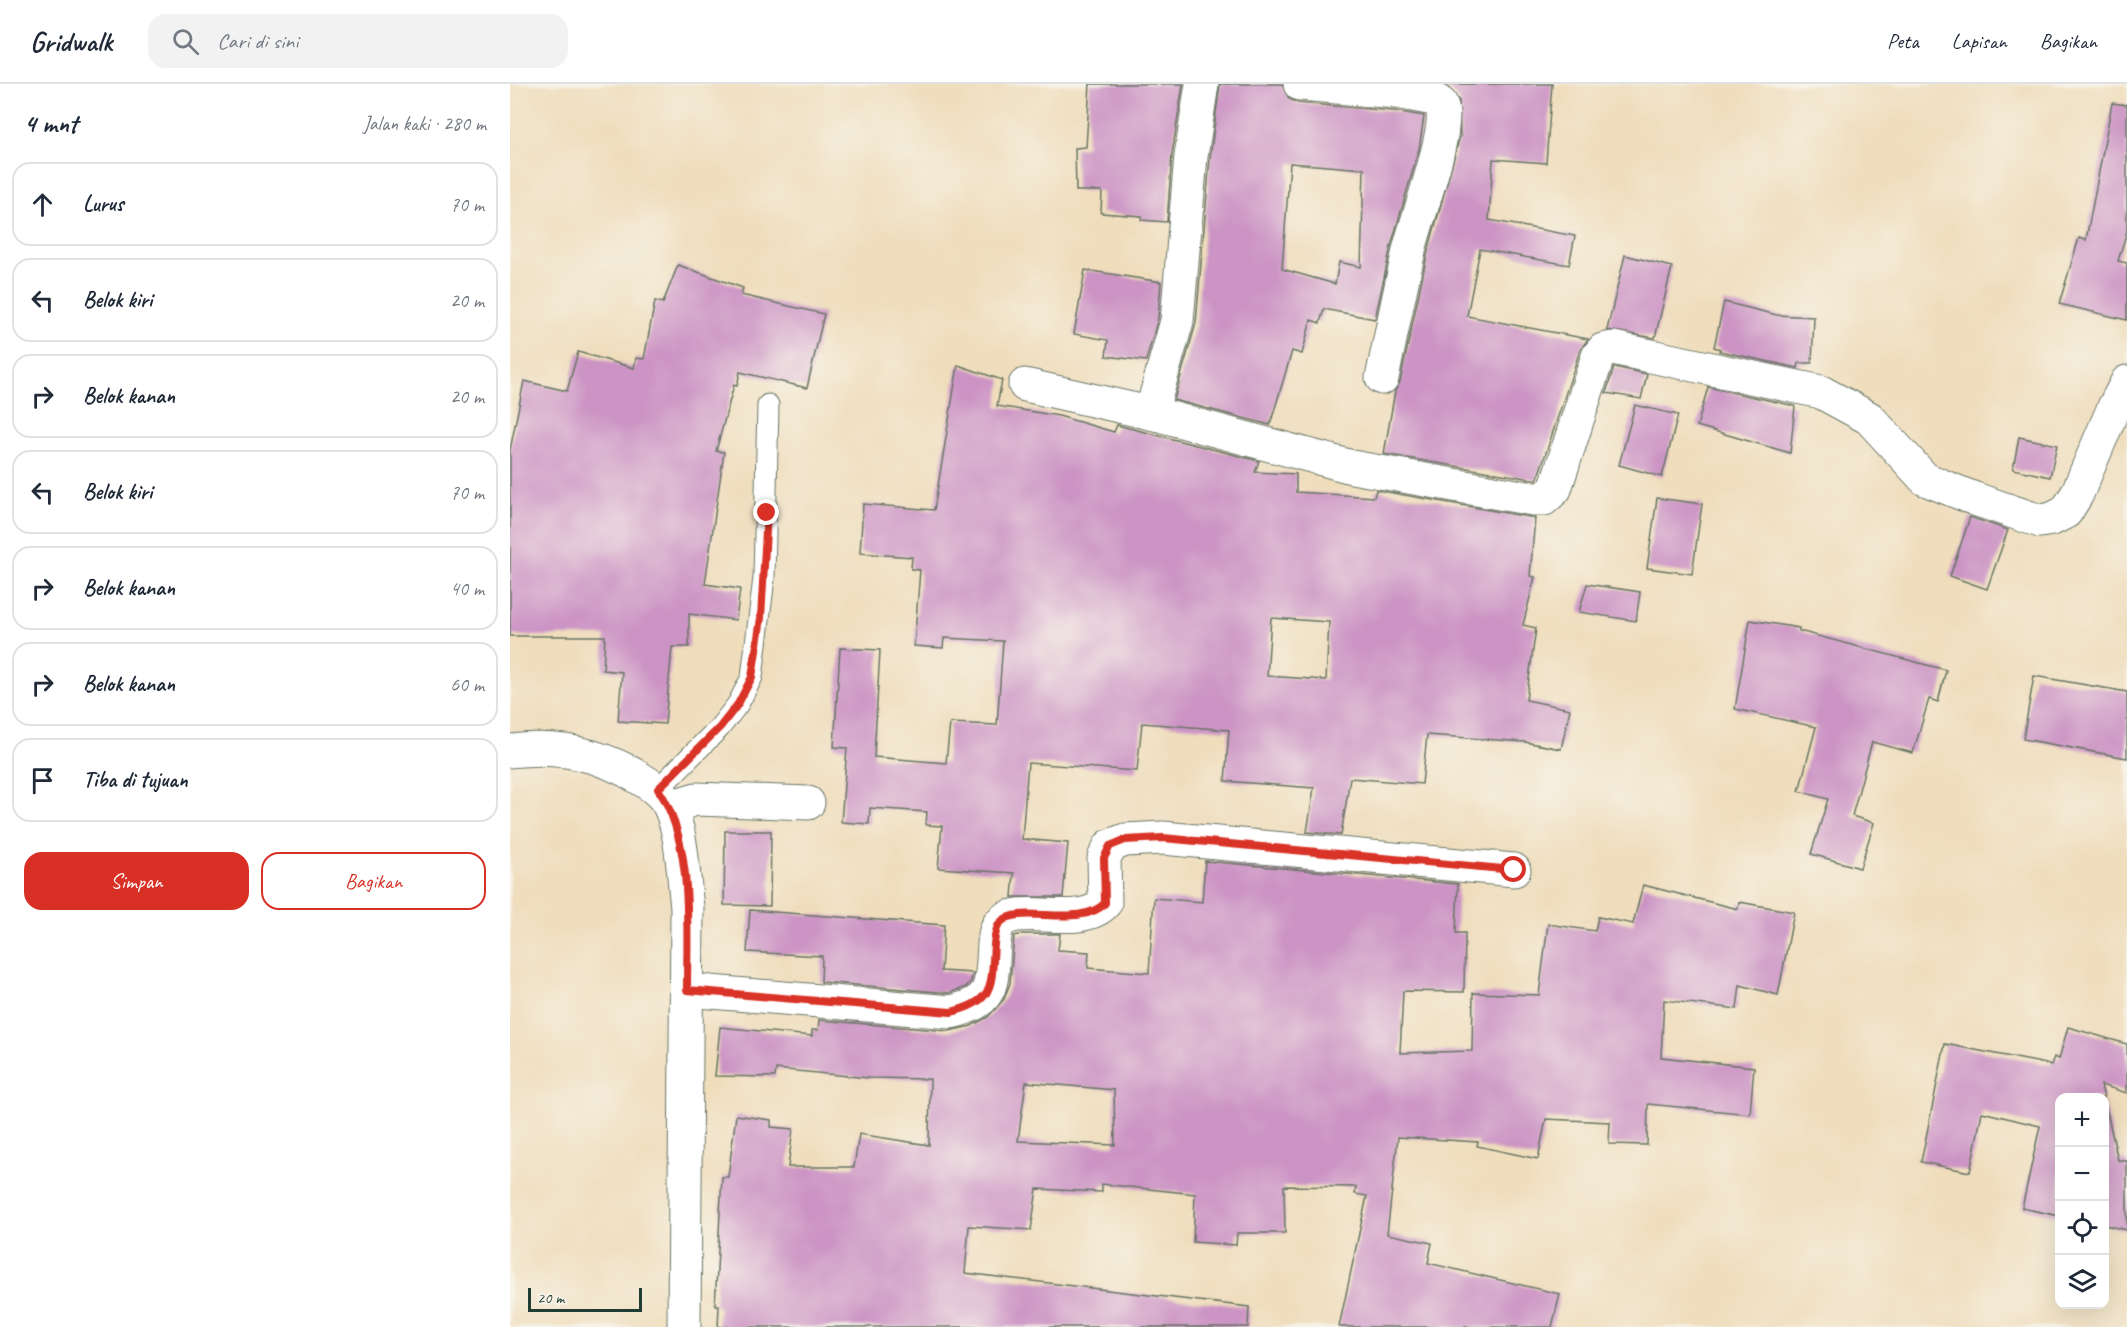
<!DOCTYPE html>
<html lang="id">
<meta charset="utf-8">
<style>
:root{--surface:#fff;--page:#f2f2f3;--text:#1f2937;--muted:#747a83;--line:#e0e1e3;--accent:#d93025}
body{margin:0;font-family:Caveat,sans-serif;background:var(--page);color:var(--text)}
.controls{position:absolute;right:18px;bottom:18px;display:grid;overflow:hidden;border-radius:12px;box-shadow:0 6px 24px #0002}
.controls button{width:54px;height:54px;display:grid;place-items:center;padding:0;border:0;border-bottom:2px solid var(--line);background:var(--surface);color:var(--text);font:30px sans-serif}
.scale{position:absolute;left:18px;bottom:15px;width:114px;box-sizing:border-box;padding-left:6px;border:3px solid #1f3d34;border-top:0;font-size:16px;line-height:21px;white-space:nowrap;color:#1f3d34;-webkit-text-stroke:4px #f7f3e8;paint-order:stroke}
.stop{position:absolute;width:18px;height:18px;margin:-14px;border:4px solid #d93025;border-radius:50%;background:#fff}
.stop.end{background:#d93025;border-color:#fff;box-shadow:0 2px 6px #0008}
.list{margin:0;padding:0;list-style:none}
h2{display:flex;justify-content:space-between;align-items:center;height:78px;margin:0;padding:0 24px;font-size:26px}
h2 small{font-size:20px;font-weight:400;color:var(--muted)}
.list li{display:grid;grid-template-columns:39px 1fr auto;gap:18px;align-items:center;box-sizing:border-box;height:84px;margin:0 12px 12px;padding:0 12px;border:2px solid var(--line);border-radius:18px}
.list b{display:block;font-size:22px;white-space:nowrap}
.list em{font-size:20px;font-style:normal;color:var(--muted)}
.actions{display:flex;gap:12px;padding:18px 24px}
.actions a{flex:1;padding:14px 0;border:2px solid var(--accent);border-radius:18px;text-align:center;font-size:21px;color:var(--accent)}
.actions .main{background:var(--accent);color:#fff}
.icon{flex:none;width:33px;height:33px;fill:none;stroke:currentColor;stroke-width:2;stroke-linecap:round;stroke-linejoin:round}
.map{position:relative;flex:none;width:1617px;height:1243px;overflow:hidden}
header{display:flex;align-items:center;gap:36px;box-sizing:border-box;height:84px;padding:0 30px;background:var(--surface);border-bottom:2px solid var(--line)}
header strong{font-size:28px}
nav{display:flex;gap:33px;margin-inline-start:auto;font-size:21px}
.search{width:420px;height:54px;background:var(--page);display:flex;align-items:center;gap:15px;box-sizing:border-box;padding:0 21px;border-radius:18px;color:var(--muted);font-size:22px}
main{display:flex}
aside{flex:1;background:var(--surface)}
.map>svg:first-child{display:block}
.building{fill:#cc94c5;fill-rule:evenodd}
.lines{fill:none;stroke-linecap:round;stroke-linejoin:round}
.service-casing{stroke:#687564;stroke-width:23}
.minor-casing{stroke:#687564;stroke-width:35}
.tertiary-casing{stroke:#687564;stroke-width:35}
.service{stroke:#fff;stroke-width:21}
.minor{stroke:#fff;stroke-width:33}
.tertiary{stroke:#fff;stroke-width:33}
.route{stroke:#d93025;stroke-width:8}
</style>
<header>
<strong>Gridwalk</strong>
<div class="search"><svg class="icon" aria-label="search" viewBox="0 0 24 24"><circle cx="10" cy="10" r="6"/><path d="M15 15l6 6"/></svg>Cari di sini</div>
<nav><a>Peta</a><a>Lapisan</a><a>Bagikan</a></nav>
</header>
<main>
<aside>
<h2>4 mnt<small>Jalan kaki · 280 m</small></h2>
<ul class="list">
<li><svg class="icon" aria-label="ahead" viewBox="0 0 24 24"><path d="M12 20V5M6 11l6-6 6 6"/></svg><div><b>Lurus</b></div><em>70 m</em></li>
<li><svg class="icon" aria-label="left" viewBox="0 0 24 24"><path d="M17 20v-9H6M10 6l-5 5 5 5"/></svg><div><b>Belok kiri</b></div><em>20 m</em></li>
<li><svg class="icon" aria-label="right" viewBox="0 0 24 24"><path d="M7 20v-9h11M14 6l5 5-5 5"/></svg><div><b>Belok kanan</b></div><em>20 m</em></li>
<li><svg class="icon" aria-label="left" viewBox="0 0 24 24"><path d="M17 20v-9H6M10 6l-5 5 5 5"/></svg><div><b>Belok kiri</b></div><em>70 m</em></li>
<li><svg class="icon" aria-label="right" viewBox="0 0 24 24"><path d="M7 20v-9h11M14 6l5 5-5 5"/></svg><div><b>Belok kanan</b></div><em>40 m</em></li>
<li><svg class="icon" aria-label="right" viewBox="0 0 24 24"><path d="M7 20v-9h11M14 6l5 5-5 5"/></svg><div><b>Belok kanan</b></div><em>60 m</em></li>
<li><svg class="icon" aria-label="arrive" viewBox="0 0 24 24"><path d="M6 21V4h12l-3 4 3 4H6"/></svg><div><b>Tiba di tujuan</b></div></li>
</ul>
<div class="actions"><a class="main">Simpan</a><a>Bagikan</a></div>
</aside>
<div class="map">
<svg width="1617" height="1243" viewBox="0 0 1617 1243">
<rect width="100%" height="100%" fill="#f7f3e8"/>
<filter id="ink" filterUnits="userSpaceOnUse"><feTurbulence type="fractalNoise" baseFrequency=".0167" numOctaves="2"/><feDisplacementMap in="SourceGraphic" scale="12" xChannelSelector="R" yChannelSelector="G"/><feConvolveMatrix kernelMatrix="1 2 1 2 8 2 1 2 1" color-interpolation-filters="sRGB"/></filter>
<filter id="wash" filterUnits="userSpaceOnUse"><feTurbulence type="fractalNoise" baseFrequency=".008" numOctaves="4" result="noise"/><feDisplacementMap in="SourceGraphic" scale="24" xChannelSelector="R" yChannelSelector="G"/><feGaussianBlur stdDeviation="1.35" result="paint"/><feColorMatrix in="noise" values="0 0 0 0 0 0 0 0 0 0 0 0 0 0 0 0 0 1.4 0 .05"/><feComposite in="paint" operator="in"/></filter>
<g filter="url(#wash)">
<rect width="100%" height="100%" fill="#efddbc"/>
<g id="blocks">
<g class="building">
<path d="M 580,0 L 673,0 L 662,70 L 657,138 L 631,136 L 632,132 L 591,129 L 592,107 L 566,107 L 565,64 L 576,63 Z"/>
<path d="M 710,0 L 772,0 L 779,15 L 788,19 L 884,27 L 914,32 L 909,65 L 881,162 L 865,235 L 814,225 L 810,239 L 801,236 L 792,270 L 782,267 L 760,341 L 664,316 L 686,239 L 700,74 ZM 780,79 L 854,85 L 851,183 L 829,178 L 825,200 L 772,185 Z"/>
<path d="M 935,0 L 1042,0 L 1036,79 L 983,75 L 979,136 L 1065,152 L 1059,181 L 970,165 L 957,232 L 1078,255 L 1070,266 L 1027,396 L 874,370 L 885,307 L 890,298 L 917,171 L 950,52 L 949,17 Z"/>
<path d="M 1602,19 L 1617,21 L 1617,147 L 1608,177 L 1617,179 L 1617,236 L 1549,220 L 1569,154 L 1576,156 Z"/>
<path d="M 1115,171 L 1162,183 L 1145,254 L 1097,246 Z"/>
<path d="M 168,181 L 233,204 L 231,211 L 314,230 L 297,304 L 230,288 L 227,302 L 224,301 L 206,367 L 214,368 L 195,500 L 230,505 L 226,536 L 179,530 L 179,563 L 162,563 L 155,640 L 108,637 L 112,588 L 93,586 L 95,552 L 0,552 L 0,366 L 14,297 L 57,307 L 68,268 L 124,284 L 126,274 L 134,275 L 145,217 L 153,219 Z"/>
<path d="M 575,186 L 651,198 L 648,234 L 636,277 L 596,272 L 598,256 L 564,250 Z"/>
<path d="M 1214,218 L 1267,231 L 1304,233 L 1302,279 L 1289,279 L 1288,284 L 1209,267 L 1210,265 L 1204,263 Z"/>
<path d="M 448,281 L 492,296 L 487,322 L 549,332 L 604,348 L 607,341 L 749,377 L 745,388 L 786,390 L 786,408 L 864,413 L 866,406 L 1025,434 L 1020,492 L 1025,493 L 1013,541 L 1026,544 L 1016,616 L 1060,625 L 1051,665 L 1015,658 L 917,651 L 912,700 L 840,694 L 831,751 L 797,748 L 804,704 L 715,697 L 719,646 L 632,639 L 627,687 L 518,679 L 512,755 L 558,759 L 553,813 L 502,813 L 504,789 L 428,784 L 432,742 L 416,741 L 417,728 L 360,724 L 359,740 L 331,738 L 337,664 L 324,663 L 330,564 L 370,566 L 364,673 L 436,679 L 440,639 L 487,641 L 493,557 L 434,554 L 433,564 L 404,562 L 410,486 L 401,485 L 402,473 L 350,469 L 353,420 L 424,426 ZM 761,534 L 819,538 L 816,596 L 757,592 Z"/>
<path d="M 1104,283 L 1137,290 L 1131,315 L 1096,309 Z"/>
<path d="M 1198,303 L 1285,322 L 1280,369 L 1187,342 Z"/>
<path d="M 1125,321 L 1168,331 L 1152,393 L 1109,381 Z"/>
<path d="M 1509,353 L 1547,361 L 1540,393 L 1503,385 Z"/>
<path d="M 1147,414 L 1192,420 L 1182,490 L 1137,484 Z"/>
<path d="M 1460,433 L 1498,446 L 1477,505 L 1440,492 Z"/>
<path d="M 1077,500 L 1130,508 L 1126,537 L 1069,528 Z"/>
<path d="M 1240,536 L 1289,544 L 1289,547 L 1436,586 L 1428,618 L 1419,615 L 1403,669 L 1362,658 L 1342,732 L 1364,739 L 1350,784 L 1301,770 L 1318,715 L 1289,707 L 1306,643 L 1225,625 Z"/>
<path d="M 1524,592 L 1617,608 L 1617,674 L 1513,655 Z"/>
<path d="M 215,747 L 261,747 L 260,822 L 214,821 Z"/>
<path d="M 695,777 L 948,800 L 946,849 L 955,849 L 954,908 L 893,907 L 890,969 L 962,967 L 963,909 L 1029,911 L 1038,840 L 1085,847 L 1088,833 L 1123,840 L 1133,801 L 1228,825 L 1229,818 L 1284,828 L 1268,911 L 1230,901 L 1227,925 L 1154,916 L 1151,973 L 1244,983 L 1240,1030 L 1138,1020 L 1137,1061 L 1099,1060 L 1100,1038 L 1036,1035 L 1028,1075 L 967,1062 L 968,1058 L 888,1053 L 877,1150 L 922,1159 L 918,1179 L 1050,1210 L 1042,1243 L 829,1243 L 857,1112 L 845,1110 L 846,1103 L 774,1102 L 775,1149 L 727,1149 L 726,1161 L 683,1158 L 685,1110 L 592,1100 L 592,1108 L 527,1105 L 521,1146 L 459,1142 L 455,1189 L 739,1223 L 738,1243 L 208,1243 L 209,1222 L 205,1222 L 212,1093 L 218,1093 L 226,1031 L 261,1036 L 261,1043 L 283,1045 L 278,1083 L 344,1083 L 349,1050 L 419,1061 L 420,995 L 359,994 L 266,985 L 265,993 L 205,992 L 210,943 L 302,952 L 302,946 L 308,946 L 309,936 L 439,947 L 461,942 L 478,933 L 494,915 L 500,899 L 504,852 L 512,850 L 550,850 L 548,866 L 579,868 L 578,884 L 639,889 L 644,814 L 692,818 ZM 516,998 L 604,1006 L 605,1061 L 508,1057 Z"/>
<path d="M 240,826 L 434,841 L 431,887 L 463,889 L 461,897 L 456,903 L 439,909 L 311,898 L 312,872 L 237,868 Z"/>
<path d="M 1558,943 L 1617,960 L 1617,1009 L 1591,1001 L 1594,1014 L 1550,1014 L 1550,1132 L 1512,1124 L 1530,1042 L 1472,1028 L 1460,1088 L 1411,1078 L 1435,960 L 1541,981 L 1544,973 L 1549,975 Z"/>
<path d="M 1594,1015 L 1608,1076 L 1617,1077 L 1617,1146 L 1594,1141 Z"/>
</g>
</g>
</g>
<g filter="url(#ink)">
<use href="#blocks" fill-opacity="0" stroke="#687564" stroke-width="1.5"/>
<g class="lines">
<defs>
<path id="service" d="M 148,705 L 210,643 L 228,620 L 242,593 L 254,494 L 258,321"/>
<g id="minor">
<path d="M 790,0 L 887,8"/>
<path d="M 872,294 C 881,252 889,209 899,167 C 905,138 942,43 931,20 L 924,15 L 887,8 L 889,0"/>
<path d="M 515,301 L 653,332 L 842,383 L 1023,415 L 1034,415 L 1045,405 L 1088,272 L 1093,266 L 1103,264 L 1311,308 L 1359,334 L 1415,395 L 1465,415 L 1530,437 L 1542,435 L 1556,428 L 1567,410 L 1604,323 L 1617,298"/>
<path d="M 641,329 L 667,237 L 681,72 L 692,0"/>
<path d="M 160,723 L 186,715 L 298,719"/>
<path d="M 177,906 L 441,928 C 486,917 481,901 484,860 C 485,853 485,845 490,839 C 507,818 570,846 595,819 L 594,774 L 600,762 L 615,756 L 653,754 L 1004,786"/>
</g>
<path id="tertiary" d="M 0,667 C 48,661 90,669 131,695 C 143,702 154,710 160,723 C 173,753 173,791 177,823 L 174,1243"/>
</defs>
<use href="#service" class="service-casing"/>
<use href="#minor" class="minor-casing"/>
<use href="#tertiary" class="tertiary-casing"/>
<use href="#service" class="service"/>
<use href="#minor" class="minor"/>
<use href="#tertiary" class="tertiary"/>
</g>
</g>
<g class="lines" filter="url(#ink)">
<path class="route" d="M 257,429 L 251,534 L 242,593 L 228,620 L 210,643 L 148,705 C 184,757 177,845 177,906 L 441,928 C 486,917 481,901 484,860 C 485,853 485,845 490,839 C 507,818 570,846 595,819 L 594,774 L 600,762 L 615,756 L 653,754 L 1004,786"/>
</g>
</svg>
<div class="controls">
<button>+</button>
<button>−</button>
<button><svg class="icon" aria-label="locate" viewBox="0 0 24 24"><circle cx="12" cy="12" r="6"/><path d="M12 2v4M12 18v4M2 12h4M18 12h4"/></svg></button>
<button><svg class="icon" aria-label="layers" viewBox="0 0 24 24"><path d="M12 4l9 5-9 5-9-5zM3 14l9 5 9-5"/></svg></button>
</div>
<div class="scale">20 m</div>
<div class="stop" style="left:1004px;top:786px"></div>
<div class="stop end" style="left:257px;top:429px"></div>
</div>
</main>
